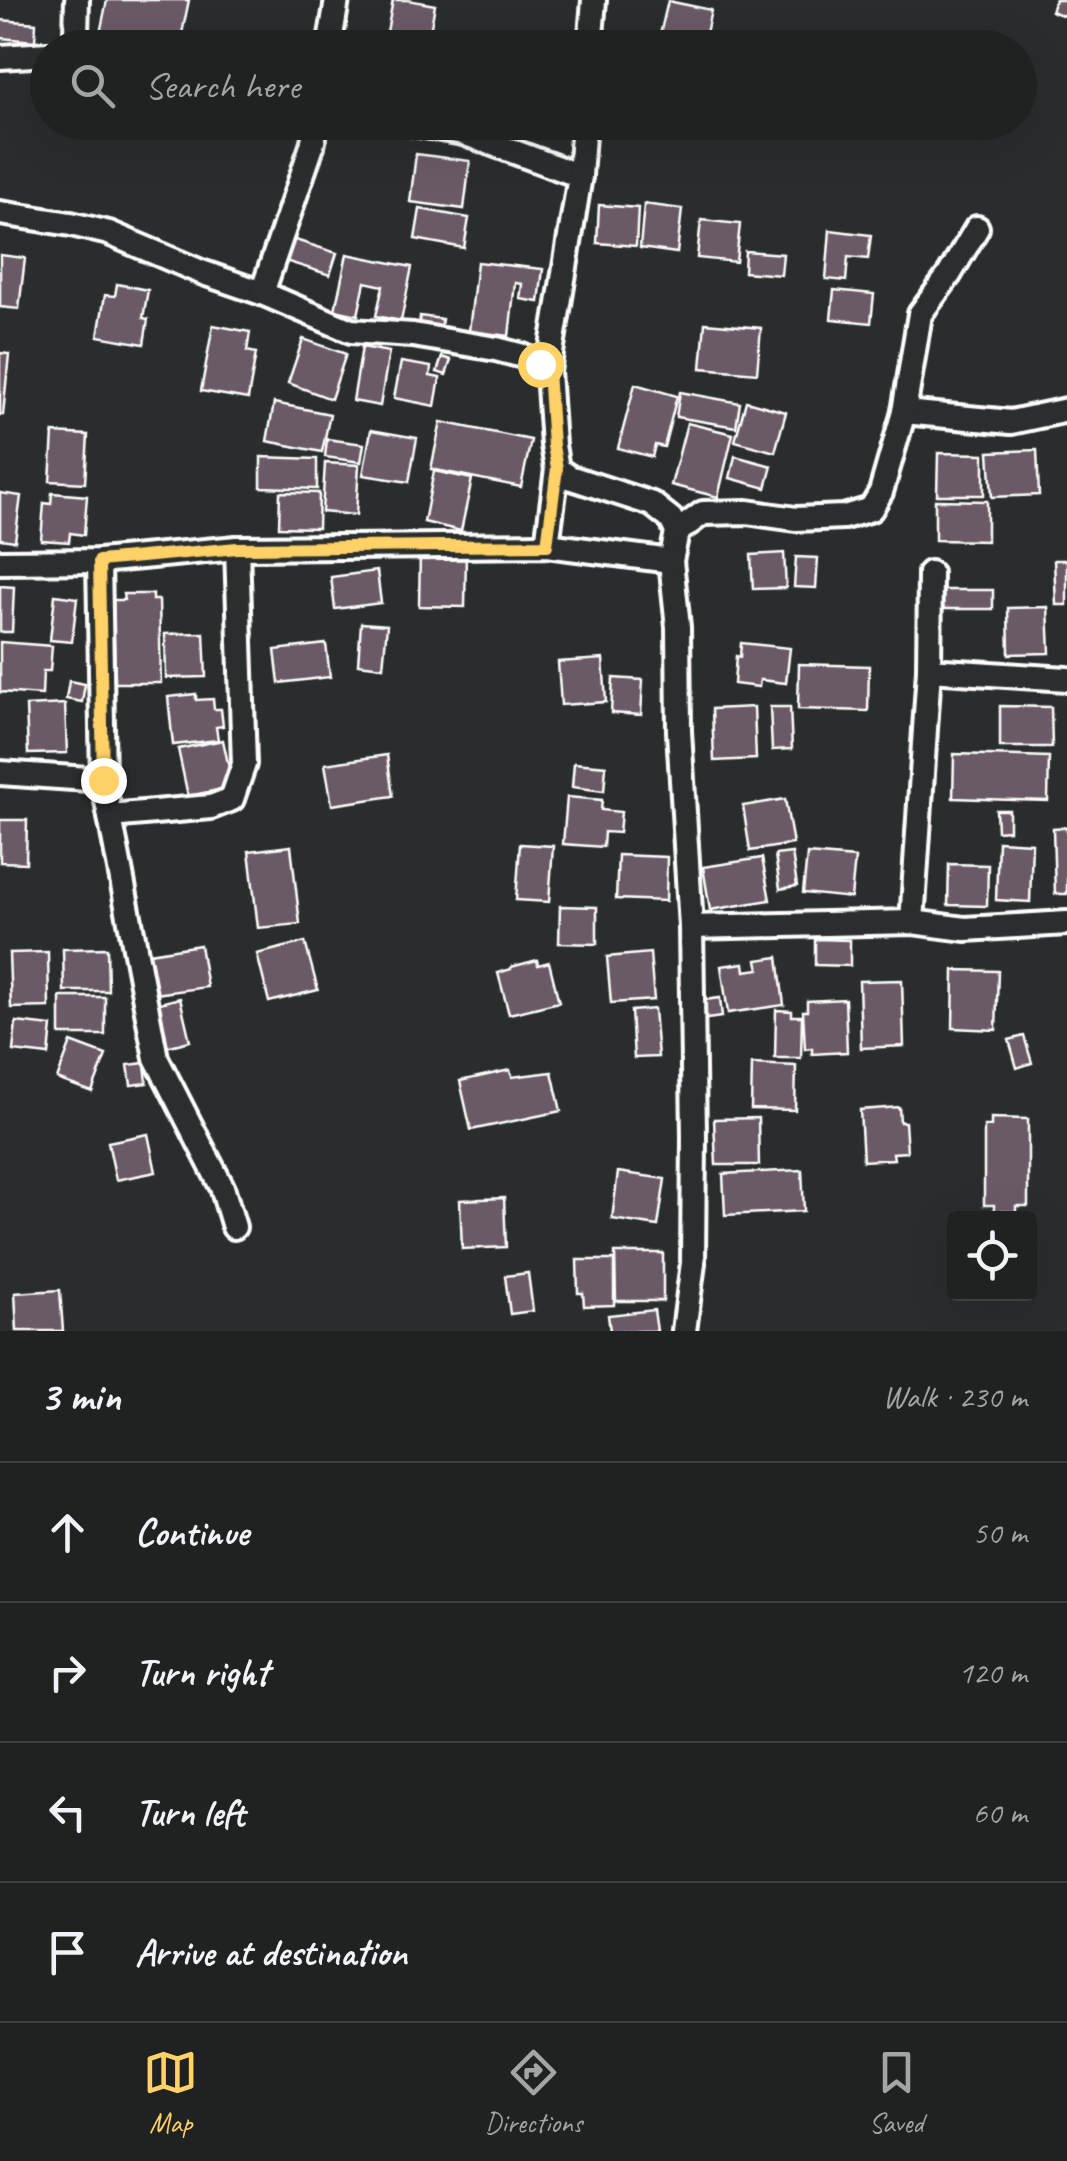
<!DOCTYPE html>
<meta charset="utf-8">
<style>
:root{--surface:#202222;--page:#282a2a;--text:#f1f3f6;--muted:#a2a4a5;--line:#3d3f40;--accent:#ffd166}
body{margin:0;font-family:Caveat,sans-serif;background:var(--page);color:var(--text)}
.controls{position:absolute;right:30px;bottom:30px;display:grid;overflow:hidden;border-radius:10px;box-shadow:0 10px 40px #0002}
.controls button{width:90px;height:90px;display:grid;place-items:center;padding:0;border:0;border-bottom:2px solid var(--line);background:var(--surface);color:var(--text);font:50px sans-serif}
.stop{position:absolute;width:30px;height:30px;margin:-22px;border:8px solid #ffd166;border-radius:50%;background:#fff}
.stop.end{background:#ffd166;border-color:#fff;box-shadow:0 2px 10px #0008}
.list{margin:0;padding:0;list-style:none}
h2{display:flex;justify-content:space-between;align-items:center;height:130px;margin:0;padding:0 40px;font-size:42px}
h2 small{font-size:32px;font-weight:400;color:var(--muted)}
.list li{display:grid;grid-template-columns:65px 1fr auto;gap:30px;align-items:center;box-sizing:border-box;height:140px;padding:0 40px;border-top:2px solid var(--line)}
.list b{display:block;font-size:38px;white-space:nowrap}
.list em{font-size:32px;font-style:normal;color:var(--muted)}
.icon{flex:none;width:55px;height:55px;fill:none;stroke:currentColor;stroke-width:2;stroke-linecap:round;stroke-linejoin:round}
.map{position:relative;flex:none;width:1067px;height:1331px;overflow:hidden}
.search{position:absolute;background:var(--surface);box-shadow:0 10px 40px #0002;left:30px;right:30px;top:30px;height:110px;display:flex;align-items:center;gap:25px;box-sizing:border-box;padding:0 35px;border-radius:55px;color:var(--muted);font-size:38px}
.sheet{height:690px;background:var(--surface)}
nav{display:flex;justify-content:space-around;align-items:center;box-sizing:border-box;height:140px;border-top:2px solid var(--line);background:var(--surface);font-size:28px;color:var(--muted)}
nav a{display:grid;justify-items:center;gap:5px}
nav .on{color:var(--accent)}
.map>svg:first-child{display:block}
.building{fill:#6a5a66;stroke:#fff;stroke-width:2.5}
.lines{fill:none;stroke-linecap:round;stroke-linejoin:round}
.minor-casing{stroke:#fff;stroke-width:30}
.minor{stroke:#2a2d2e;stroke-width:22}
.route{stroke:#ffd166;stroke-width:12}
</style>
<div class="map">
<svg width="1067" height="1331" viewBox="0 0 1067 1331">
<rect width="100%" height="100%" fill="#2a2d2e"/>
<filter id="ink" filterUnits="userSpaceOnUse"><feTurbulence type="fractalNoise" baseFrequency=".01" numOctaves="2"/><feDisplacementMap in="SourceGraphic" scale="20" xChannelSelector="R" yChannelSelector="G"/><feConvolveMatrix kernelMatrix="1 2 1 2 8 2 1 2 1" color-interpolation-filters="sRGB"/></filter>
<g filter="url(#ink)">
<g class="building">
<path d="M 107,0 L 189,0 L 179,48 L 106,48 L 107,45 L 98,43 Z"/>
<path d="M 393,0 L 408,0 L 435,5 L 427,48 L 384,48 Z"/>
<path d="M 1055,0 L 1067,0 L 1067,17 L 1051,11 Z"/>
<path d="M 668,1 L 711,10 L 703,48 L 679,48 L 658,43 Z"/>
<path d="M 0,20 L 36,23 L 35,41 L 0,38 Z"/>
<path d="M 416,154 L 470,161 L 464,209 L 410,202 Z"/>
<path d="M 644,204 L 682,209 L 677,253 L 640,248 Z"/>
<path d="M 599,205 L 638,208 L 636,246 L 597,243 Z"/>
<path d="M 420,209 L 469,218 L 464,248 L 415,239 Z"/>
<path d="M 701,220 L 740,224 L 736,262 L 697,258 Z"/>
<path d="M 830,230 L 871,235 L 868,259 L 848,257 L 846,281 L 826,279 Z"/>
<path d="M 292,239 L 337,253 L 330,275 L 285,261 Z"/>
<path d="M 745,251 L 783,254 L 781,275 L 744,272 Z"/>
<path d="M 347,254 L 412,267 L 401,321 L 376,316 L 383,286 L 365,282 L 358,315 L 335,310 Z"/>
<path d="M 0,255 L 25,258 L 19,309 L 0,307 Z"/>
<path d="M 477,262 L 543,269 L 539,302 L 520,299 L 522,284 L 515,283 L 509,336 L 469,331 Z"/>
<path d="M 117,284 L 148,290 L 143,318 L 148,319 L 144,344 L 98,336 L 105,295 L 115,296 Z"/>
<path d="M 834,290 L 874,294 L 871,323 L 831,319 Z"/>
<path d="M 420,316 L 442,319 L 440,332 L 419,330 Z"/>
<path d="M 705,323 L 761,328 L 757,373 L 701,368 Z"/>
<path d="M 213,325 L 250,332 L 247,351 L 256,353 L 248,399 L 201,391 Z"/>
<path d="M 303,339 L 346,354 L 331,399 L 288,383 Z"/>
<path d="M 362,347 L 389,352 L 380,406 L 353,401 Z"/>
<path d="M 0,353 L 9,354 L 3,415 L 0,415 Z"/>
<path d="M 442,357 L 451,360 L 446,375 L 437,372 Z"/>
<path d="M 401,362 L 431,367 L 430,376 L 440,378 L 435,406 L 394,398 Z"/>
<path d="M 635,384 L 677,396 L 664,447 L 655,445 L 652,457 L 618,448 Z"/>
<path d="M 680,392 L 740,403 L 736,427 L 676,417 Z"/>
<path d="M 746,401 L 786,412 L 775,452 L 735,441 Z"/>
<path d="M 274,403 L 330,414 L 322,452 L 267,441 Z"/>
<path d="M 441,422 L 531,440 L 521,487 L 431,469 Z"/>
<path d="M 687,423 L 733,434 L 718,497 L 671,485 Z"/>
<path d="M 371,430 L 417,438 L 409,482 L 363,475 Z"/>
<path d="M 53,433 L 88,435 L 85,483 L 50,481 Z"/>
<path d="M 327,439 L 364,444 L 361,462 L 325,457 Z"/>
<path d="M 1037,450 L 1039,495 L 992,497 L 989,452 Z"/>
<path d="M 938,453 L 984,454 L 984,495 L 937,495 Z"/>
<path d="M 735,456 L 772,466 L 766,488 L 730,478 Z"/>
<path d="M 261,457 L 317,459 L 317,489 L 261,487 Z"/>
<path d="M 325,463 L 359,465 L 356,515 L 322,512 Z"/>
<path d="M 434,471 L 472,479 L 461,531 L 424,522 Z"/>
<path d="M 280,492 L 319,493 L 318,528 L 279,527 Z"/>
<path d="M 0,493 L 21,496 L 15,541 L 0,539 Z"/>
<path d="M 52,493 L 87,496 L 84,535 L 70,533 L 69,542 L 41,540 L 44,503 L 51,504 Z"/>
<path d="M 935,500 L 987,501 L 987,541 L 935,540 Z"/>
<path d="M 420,552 L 466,552 L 465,607 L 419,606 Z"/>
<path d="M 784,553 L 786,588 L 753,589 L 751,555 Z"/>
<path d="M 796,557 L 818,558 L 816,588 L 794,587 Z"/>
<path d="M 1054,560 L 1067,560 L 1067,605 L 1056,605 Z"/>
<path d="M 377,571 L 381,603 L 335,609 L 331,577 Z"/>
<path d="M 0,586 L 14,587 L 12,632 L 0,632 Z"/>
<rect x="941" y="590" width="52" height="19"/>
<path d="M 123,594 L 153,594 L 153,600 L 159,600 L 161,683 L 115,683 L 113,600 L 124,600 Z"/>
<path d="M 55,595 L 77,598 L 72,642 L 50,640 Z"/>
<path d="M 1048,607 L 1050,653 L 1009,654 L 1008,608 Z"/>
<path d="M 361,623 L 387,625 L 383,667 L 358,664 Z"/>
<path d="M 204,633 L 206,677 L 166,678 L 165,634 Z"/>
<path d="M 0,642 L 52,646 L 50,671 L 43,671 L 42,695 L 0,692 Z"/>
<path d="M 741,643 L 790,648 L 786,683 L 760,680 L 759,687 L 734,684 L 736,656 L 740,657 Z"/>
<path d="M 326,644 L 330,677 L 279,683 L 275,650 Z"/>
<path d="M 603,659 L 606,702 L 561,705 L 558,662 Z"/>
<path d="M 799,664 L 869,666 L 868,711 L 798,709 Z"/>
<path d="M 613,678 L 643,680 L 641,715 L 611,713 Z"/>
<path d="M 69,681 L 85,684 L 82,702 L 66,699 Z"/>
<path d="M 196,694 L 196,700 L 213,699 L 214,709 L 221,709 L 223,726 L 216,727 L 218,740 L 173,745 L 168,697 Z"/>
<path d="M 65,704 L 67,753 L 28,754 L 26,706 Z"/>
<path d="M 1000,706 L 1051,707 L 1052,747 L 1000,747 Z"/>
<path d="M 754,707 L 756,759 L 714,761 L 712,709 Z"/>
<path d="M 770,707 L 790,707 L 792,749 L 772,750 Z"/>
<path d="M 223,740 L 233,787 L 188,796 L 178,749 Z"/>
<path d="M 954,754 L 1049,757 L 1048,801 L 953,798 Z"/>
<path d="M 387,755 L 393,796 L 332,805 L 325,764 Z"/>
<path d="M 574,763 L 606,766 L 604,791 L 572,787 Z"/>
<path d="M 567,797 L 602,800 L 601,810 L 621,812 L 619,833 L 604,832 L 603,847 L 563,844 Z"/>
<path d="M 785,799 L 793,844 L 750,851 L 743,806 Z"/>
<path d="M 996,810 L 1009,810 L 1009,830 L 997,831 Z"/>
<path d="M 0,820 L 27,820 L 26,863 L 0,862 Z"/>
<path d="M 1067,827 L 1067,894 L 1055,894 L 1053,828 Z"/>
<path d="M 998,841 L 1032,843 L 1030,902 L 996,900 Z"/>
<path d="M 520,844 L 553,846 L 549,902 L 516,900 Z"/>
<path d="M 291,846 L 300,924 L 258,928 L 249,851 Z"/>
<path d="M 792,853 L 797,886 L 780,889 L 775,855 Z"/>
<path d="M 807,854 L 855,858 L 851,898 L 803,893 Z"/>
<path d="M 618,855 L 667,857 L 666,901 L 616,899 Z"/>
<path d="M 762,858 L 770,900 L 710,910 L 703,867 Z"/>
<path d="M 949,864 L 988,865 L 987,906 L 948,905 Z"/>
<path d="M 560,906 L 597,907 L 597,944 L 559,943 Z"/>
<path d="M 815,939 L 850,940 L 850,966 L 815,965 Z"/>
<path d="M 305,942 L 318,990 L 269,1002 L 257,954 Z"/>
<path d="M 200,945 L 207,987 L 155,994 L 149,953 Z"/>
<path d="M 107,948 L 108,991 L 64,991 L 63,949 Z"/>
<path d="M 48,952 L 49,1007 L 11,1008 L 9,953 Z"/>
<path d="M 650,953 L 654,1000 L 611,1003 L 607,957 Z"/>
<path d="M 778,957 L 784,1005 L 728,1013 L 721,966 L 744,963 L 745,971 L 759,969 L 757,960 Z"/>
<path d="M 537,960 L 538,965 L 549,962 L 559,1002 L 509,1014 L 498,973 L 511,969 L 511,967 Z"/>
<path d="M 954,970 L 998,971 L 996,1030 L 953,1028 Z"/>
<path d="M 902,980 L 904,1046 L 861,1048 L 859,981 Z"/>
<rect x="60" y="997" width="45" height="38"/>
<path d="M 180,998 L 190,1041 L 166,1047 L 156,1004 Z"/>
<path d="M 720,998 L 722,1017 L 699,1020 L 696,1001 Z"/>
<path d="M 845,999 L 847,1052 L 812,1054 L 812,1048 L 805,1049 L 803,1011 L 807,1011 L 807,1001 Z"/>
<path d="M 654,1009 L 658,1057 L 634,1058 L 631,1011 Z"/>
<path d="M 776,1010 L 792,1011 L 792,1016 L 802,1016 L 801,1058 L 775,1058 Z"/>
<path d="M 16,1022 L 52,1026 L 49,1055 L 13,1051 Z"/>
<path d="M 1024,1036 L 1032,1063 L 1017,1068 L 1009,1040 Z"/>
<path d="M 71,1042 L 106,1055 L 92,1092 L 57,1079 Z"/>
<path d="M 145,1063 L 147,1083 L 131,1085 L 128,1065 Z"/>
<path d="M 752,1064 L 796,1066 L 795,1110 L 751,1109 Z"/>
<path d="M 510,1070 L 512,1077 L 552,1072 L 561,1111 L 471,1130 L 460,1081 Z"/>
<path d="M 899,1107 L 900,1122 L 905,1122 L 907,1152 L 893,1153 L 894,1159 L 863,1161 L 860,1110 Z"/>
<path d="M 758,1118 L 759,1165 L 716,1165 L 714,1119 Z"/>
<path d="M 991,1118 L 1028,1119 L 1028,1206 L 1016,1206 L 1016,1212 L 994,1211 L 994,1205 L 984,1205 L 984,1126 L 991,1126 Z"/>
<path d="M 148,1134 L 156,1172 L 116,1180 L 108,1142 Z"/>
<path d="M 802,1170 L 804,1211 L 725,1215 L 723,1174 Z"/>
<path d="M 618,1172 L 665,1179 L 658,1226 L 612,1219 Z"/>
<path d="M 504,1198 L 506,1247 L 462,1249 L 460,1200 Z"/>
<path d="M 615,1253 L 663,1253 L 663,1301 L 616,1301 Z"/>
<path d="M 577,1260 L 614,1260 L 614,1305 L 584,1306 L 583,1293 L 578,1293 Z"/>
<path d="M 528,1273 L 533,1311 L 510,1314 L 505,1276 Z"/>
<path d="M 60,1290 L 63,1331 L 17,1331 L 15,1293 Z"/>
<path d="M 654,1310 L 657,1331 L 610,1331 L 608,1315 Z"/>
</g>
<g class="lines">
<defs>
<g id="minor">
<path d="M 77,0 L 76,33 L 84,48"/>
<path d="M 329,48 L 337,0"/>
<path d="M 590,48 L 594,0"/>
<path d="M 0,57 L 48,54"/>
<path d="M 403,122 L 463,133 L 580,176"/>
<path d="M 0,213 L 71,224 L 109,233 L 201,272 L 262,293 L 351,331 L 413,335 L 496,349 L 523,356 L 540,364 L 548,371 L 553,445 L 557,469 L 569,477 L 652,504 L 671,519 L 677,532 L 671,561 L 678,627 L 679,731 L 691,927 L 694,1136 L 693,1263 L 684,1331"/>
<path d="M 262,293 L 312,146 L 317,122"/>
<path d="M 548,371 L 580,176 L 584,122"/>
<path d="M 904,412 L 1011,422 L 1067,410"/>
<path d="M 677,532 L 703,513 L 747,512 L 796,519 L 844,517 L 871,509 L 881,492 L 904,412 L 920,314 L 949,275 L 977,228"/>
<path d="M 547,545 L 557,469"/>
<path d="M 99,561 L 103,780 L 156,1058 L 222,1187 L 234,1227"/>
<path d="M 0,562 L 99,561 L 237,548 L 547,545 L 671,561"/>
<path d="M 929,670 L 1067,679"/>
<path d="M 0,773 L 103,780"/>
<path d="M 110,816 L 211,807 L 232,799 L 244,764 L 237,548"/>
<path d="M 912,922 L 929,670 L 930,573"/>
<path d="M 691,927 L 912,922 L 965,929 L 1067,923"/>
</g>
</defs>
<use href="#minor" class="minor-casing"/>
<use href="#minor" class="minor"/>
</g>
</g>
<g class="lines" filter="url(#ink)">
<path class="route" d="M 103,780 L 99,561 L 237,548 L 547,545 L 557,468 L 553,446 L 548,371 L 540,364"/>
</g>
</svg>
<div class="controls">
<button><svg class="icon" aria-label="locate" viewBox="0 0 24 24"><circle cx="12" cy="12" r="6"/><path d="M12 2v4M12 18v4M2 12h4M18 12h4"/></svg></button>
</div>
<div class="stop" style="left:540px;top:364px"></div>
<div class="stop end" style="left:103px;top:780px"></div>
<div class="search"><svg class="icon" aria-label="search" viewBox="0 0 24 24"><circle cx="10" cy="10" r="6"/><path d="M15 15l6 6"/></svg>Search here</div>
</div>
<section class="sheet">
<h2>3 min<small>Walk · 230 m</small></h2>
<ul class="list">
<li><svg class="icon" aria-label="ahead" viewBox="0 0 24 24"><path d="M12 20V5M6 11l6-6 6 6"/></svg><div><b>Continue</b></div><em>50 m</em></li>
<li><svg class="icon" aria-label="right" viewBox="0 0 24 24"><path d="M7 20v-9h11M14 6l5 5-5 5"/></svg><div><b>Turn right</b></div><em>120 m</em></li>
<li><svg class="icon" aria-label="left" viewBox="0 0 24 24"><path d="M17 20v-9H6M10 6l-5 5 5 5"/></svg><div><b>Turn left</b></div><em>60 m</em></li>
<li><svg class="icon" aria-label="arrive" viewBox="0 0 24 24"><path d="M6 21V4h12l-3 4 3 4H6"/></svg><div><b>Arrive at destination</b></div></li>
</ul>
</section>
<nav>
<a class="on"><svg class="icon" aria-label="map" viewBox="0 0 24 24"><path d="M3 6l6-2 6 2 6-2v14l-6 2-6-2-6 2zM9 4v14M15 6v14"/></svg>Map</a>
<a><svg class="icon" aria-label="directions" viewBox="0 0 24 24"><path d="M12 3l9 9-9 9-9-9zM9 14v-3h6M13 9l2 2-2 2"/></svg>Directions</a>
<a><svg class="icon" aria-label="saved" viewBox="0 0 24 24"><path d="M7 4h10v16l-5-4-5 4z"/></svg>Saved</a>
</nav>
